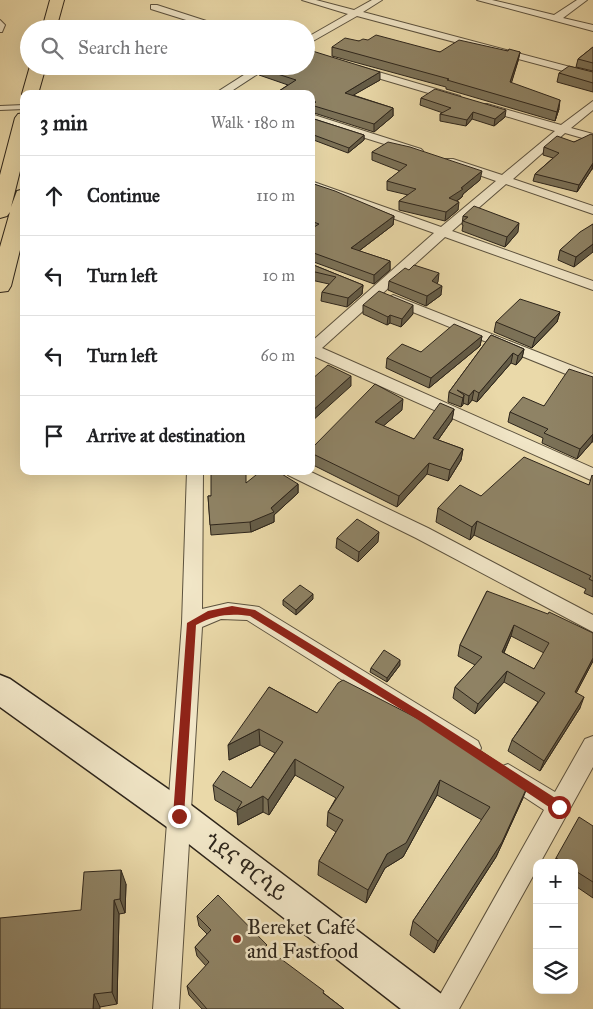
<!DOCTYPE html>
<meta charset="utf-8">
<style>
:root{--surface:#fff;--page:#f6f6f6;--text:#202124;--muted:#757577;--line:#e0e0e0}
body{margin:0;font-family:"IM FELL Great Primer","Noto Serif Ethiopic",serif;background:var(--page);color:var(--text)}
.controls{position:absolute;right:15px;bottom:15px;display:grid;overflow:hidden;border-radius:10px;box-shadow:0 5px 20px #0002}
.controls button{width:45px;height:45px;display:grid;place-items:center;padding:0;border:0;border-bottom:1px solid var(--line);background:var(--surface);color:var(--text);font:25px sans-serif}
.stop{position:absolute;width:15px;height:15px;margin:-11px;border:4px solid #8f2418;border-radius:50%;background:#fff}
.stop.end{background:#8f2418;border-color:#fff;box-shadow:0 1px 5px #0008}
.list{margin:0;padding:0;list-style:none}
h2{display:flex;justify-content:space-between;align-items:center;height:65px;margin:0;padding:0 20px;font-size:21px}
h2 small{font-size:16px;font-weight:400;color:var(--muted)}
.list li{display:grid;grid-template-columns:32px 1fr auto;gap:15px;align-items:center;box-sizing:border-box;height:80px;padding:0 20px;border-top:1px solid var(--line)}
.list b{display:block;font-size:19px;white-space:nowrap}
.list em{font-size:16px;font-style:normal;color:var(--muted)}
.icon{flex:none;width:28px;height:28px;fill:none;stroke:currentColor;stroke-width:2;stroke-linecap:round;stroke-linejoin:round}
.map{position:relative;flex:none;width:593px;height:1009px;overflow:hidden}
.search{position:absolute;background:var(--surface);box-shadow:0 5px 20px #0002;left:20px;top:20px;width:295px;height:55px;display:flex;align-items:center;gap:12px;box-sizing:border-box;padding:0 18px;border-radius:28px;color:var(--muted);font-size:19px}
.panel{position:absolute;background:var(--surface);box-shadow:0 5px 20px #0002;left:20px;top:90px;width:295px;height:385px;border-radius:10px}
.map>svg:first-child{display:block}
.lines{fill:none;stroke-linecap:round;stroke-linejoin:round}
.lane-casing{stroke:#5c523e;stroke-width:2}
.street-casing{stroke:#5c523e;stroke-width:2}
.secondary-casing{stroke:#2d251b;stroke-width:3}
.primary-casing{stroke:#2d251b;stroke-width:2}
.lane{fill:#f1e6c7;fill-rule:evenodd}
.street{fill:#f1e6c7;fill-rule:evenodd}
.secondary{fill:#f1e6c7;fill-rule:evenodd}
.primary{fill:#ead9a9;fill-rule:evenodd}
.wall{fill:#7b7157;stroke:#2d251b;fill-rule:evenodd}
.shaded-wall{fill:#645c47;stroke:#2d251b}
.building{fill:#8f8365;stroke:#2d251b;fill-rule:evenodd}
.route{fill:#8f2418}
.poi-dot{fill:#8f2418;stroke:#f1e6c7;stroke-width:2}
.labels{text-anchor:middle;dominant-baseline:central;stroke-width:5;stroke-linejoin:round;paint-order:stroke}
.near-street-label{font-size:21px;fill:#2d251b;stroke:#f1e6c7}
.near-poi-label{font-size:21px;fill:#2d251b;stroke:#f1e6c7;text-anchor:start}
</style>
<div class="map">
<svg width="593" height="1009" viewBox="0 0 593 1009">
<rect width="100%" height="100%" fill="#ead9a9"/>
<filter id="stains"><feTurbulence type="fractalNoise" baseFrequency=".004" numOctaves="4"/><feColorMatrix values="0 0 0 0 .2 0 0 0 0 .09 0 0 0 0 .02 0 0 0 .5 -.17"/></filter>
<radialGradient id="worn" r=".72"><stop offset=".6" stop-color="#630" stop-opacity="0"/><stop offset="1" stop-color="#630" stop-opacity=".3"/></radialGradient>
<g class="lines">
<defs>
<g id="lane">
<path d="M 0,20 L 5,25 L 2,32 L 0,32 Z"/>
<path d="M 24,105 L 24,109 L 0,110 L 0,106 Z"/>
</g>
<g id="street">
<path d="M 302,0 L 316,0 L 354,10 L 372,0 L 382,0 L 363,12 L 593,73 L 593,79 L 357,16 L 306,45 L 306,38 L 348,14 Z"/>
<path d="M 477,0 L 492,0 L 554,15 L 577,0 L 587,0 L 563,18 L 593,25 L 593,31 Z"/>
<path d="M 151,5 L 157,5 L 231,29 L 215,29 L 151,9 Z"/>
<path d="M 258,66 L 270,66 L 227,94 L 214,94 Z"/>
<path d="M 358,66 L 460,96 L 461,98 L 460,100 L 452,100 L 354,71 L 353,69 Z"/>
<path d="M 593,101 L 593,110 L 571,128 L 593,134 L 593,141 L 565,133 L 513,179 L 593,206 L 593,214 L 506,184 L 452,231 L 593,281 L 593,290 L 445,237 L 322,348 L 593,468 L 593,481 L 311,355 L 311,342 L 434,233 L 311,189 L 311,181 L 441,227 L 496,181 L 445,163 L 445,159 L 453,159 L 502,175 L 555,131 L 479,108 L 479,104 L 487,104 L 561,125 Z"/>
<path d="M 311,114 L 421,149 L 423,151 L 417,154 L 413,153 L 311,121 Z"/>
<path d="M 393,295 L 593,374 L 593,385 L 388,302 L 386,299 Z"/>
<path d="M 187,471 L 203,471 L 202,609 L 228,603 L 259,607 L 478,741 L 481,748 L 478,755 L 470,758 L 462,755 L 247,620 L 221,619 L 202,627 L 179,1009 L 153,1009 L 182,623 Z"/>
<path d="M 286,471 L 309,471 L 428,528 L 593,615 L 593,632 L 416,538 L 288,475 Z"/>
<path d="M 593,736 L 593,767 L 540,863 L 537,863 L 537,869 L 459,1009 L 432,1009 L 544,810 L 500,781 L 497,774 L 500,767 L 508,764 L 555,792 L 585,739 Z"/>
</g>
<path id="secondary" d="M 0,675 L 10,679 L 191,805 L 444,996 L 450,1009 L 401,1009 L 167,827 L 0,707 Z"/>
<g id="primary">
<path d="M 50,0 L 64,0 L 56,29 L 42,29 Z"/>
<path d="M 30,66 L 46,66 L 38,94 L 24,94 L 24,97 L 22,94 Z"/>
<path d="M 24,113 L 24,155 L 11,207 L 17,191 L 24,189 L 24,234 L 11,286 L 8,291 L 0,292 L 0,247 L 10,212 L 7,216 L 0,218 L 0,175 L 15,118 L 18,114 Z"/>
</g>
</defs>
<use href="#lane" class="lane-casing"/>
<use href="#street" class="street-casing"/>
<use href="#secondary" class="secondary-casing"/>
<use href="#primary" class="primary-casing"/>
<use href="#lane" class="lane"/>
<use href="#street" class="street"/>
<use href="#secondary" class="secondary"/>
<use href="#primary" class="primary"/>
</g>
<g class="wall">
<path d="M 359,41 L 440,52 L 508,51 L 520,52 L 518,61 L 511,83 L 559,109 L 555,121 L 446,89 L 446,87 L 332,56 L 332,47 Z"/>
<path d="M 593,47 L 593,71 L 576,67 L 578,59 Z"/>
<path d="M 259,68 L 380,80 L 353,95 L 393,108 L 393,116 L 374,132 L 311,112 L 311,94 L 279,94 L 279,91 L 288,85 L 259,75 Z"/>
<path d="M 593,72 L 593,92 L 557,82 L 559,73 Z"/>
<path d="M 421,98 L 505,117 L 494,126 L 472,119 L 466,126 L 440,121 L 440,114 L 443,113 L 420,105 Z"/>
<path d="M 311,118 L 364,135 L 364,140 L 348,153 L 311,139 Z"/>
<path d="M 593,135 L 593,169 L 592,169 L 577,192 L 533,181 L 535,174 L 553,158 L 543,155 L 544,147 L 574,142 Z"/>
<path d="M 372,152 L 480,180 L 463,194 L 462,197 L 457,201 L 458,210 L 445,221 L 399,210 L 399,201 L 408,195 L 387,190 L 387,181 L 400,171 L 372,160 Z"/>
<path d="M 311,183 L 394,216 L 393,225 L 359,251 L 390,261 L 390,270 L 374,284 L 311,261 Z"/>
<path d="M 463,216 L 518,232 L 505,247 L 462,231 L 463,225 L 462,225 Z"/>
<path d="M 593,224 L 574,267 L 558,260 L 560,250 Z"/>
<path d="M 311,264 L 363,285 L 362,294 L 347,307 L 321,301 L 322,292 L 329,284 L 311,280 Z"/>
<path d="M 389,281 L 438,282 L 437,283 L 441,295 L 426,306 L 388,290 Z"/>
<path d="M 363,305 L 413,314 L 401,327 L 390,323 L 387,325 L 363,314 Z"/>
<path d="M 560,312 L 557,322 L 532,348 L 494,332 L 496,322 Z"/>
<path d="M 491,335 L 524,349 L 522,358 L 516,365 L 511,363 L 477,402 L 472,400 L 468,405 L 463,403 L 461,407 L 448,402 L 449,392 Z"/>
<path d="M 482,336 L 480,346 L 429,388 L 386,368 L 387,358 L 421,352 Z"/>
<path d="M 593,377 L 593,442 L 592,442 L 577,459 L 542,443 L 543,438 L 508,422 L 510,412 L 544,406 Z"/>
<path d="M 454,409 L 452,420 L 438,440 L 463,449 L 461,460 L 448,481 L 427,474 L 397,507 L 311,464 L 311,449 L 402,410 L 383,426 L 414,439 Z"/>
<path d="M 593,476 L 593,597 L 584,593 L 586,589 L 474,535 L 470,540 L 436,522 L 438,508 L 481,496 L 589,485 Z"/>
<path d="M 246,483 L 298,484 L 298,493 L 274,515 L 274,522 L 251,532 L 211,535 L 208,496 L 211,496 Z"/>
<path d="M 337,538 L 378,542 L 358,562 L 336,548 Z"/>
<path d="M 487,591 L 593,661 L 576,693 L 580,708 L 540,771 L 508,751 L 512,740 L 538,702 L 504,682 L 475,714 L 453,698 L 455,687 L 475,665 L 458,656 L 460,645 ZM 511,636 L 544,653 L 534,669 L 504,653 Z"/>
<path d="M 313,599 L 296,615 L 283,605 L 283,600 Z"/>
<path d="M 400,665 L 387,682 L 370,672 L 371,668 Z"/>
<path d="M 269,687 L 317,713 L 523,798 L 496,857 L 434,953 L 410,935 L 413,921 L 482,820 L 437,795 L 403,857 L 385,868 L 366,903 L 318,875 L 319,861 L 336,832 L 327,826 L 328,812 L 336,798 L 295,775 L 269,815 L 263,812 L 238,825 L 237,813 L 215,800 L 213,785 L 251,788 L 275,753 L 260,745 L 229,760 Z"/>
<path d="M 593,826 L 593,898 L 574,885 L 574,863 L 554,863 L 556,858 Z"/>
<path d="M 126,884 L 125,913 L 119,914 L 117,1004 L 100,1007 L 0,1009 L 81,910 Z"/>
<path d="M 197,916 L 267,949 L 344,1009 L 202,1009 L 189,995 L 187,986 L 206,966 L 197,956 L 195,947 L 207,934 L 199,926 Z"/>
</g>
<g class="shaded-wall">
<path d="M 520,52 L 518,61 L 509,91 L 510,82 Z"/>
<path d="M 380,72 L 380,80 L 345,100 L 345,93 Z"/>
<path d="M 560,100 L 559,109 L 555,121 L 557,112 Z"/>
<path d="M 393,108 L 393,116 L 374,132 L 374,124 Z"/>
<path d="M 506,110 L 505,117 L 494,126 L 495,119 Z"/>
<path d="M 473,112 L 472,119 L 466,126 L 467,120 Z"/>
<path d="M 364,135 L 364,140 L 348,153 L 349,148 Z"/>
<path d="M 593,163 L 592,169 L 577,192 L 579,185 Z"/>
<path d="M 482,171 L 480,180 L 463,194 L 462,197 L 448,207 L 449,198 L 461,188 Z"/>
<path d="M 459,202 L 458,210 L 445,221 L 446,212 Z"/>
<path d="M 394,216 L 393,225 L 351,257 L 351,248 Z"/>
<path d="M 519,223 L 518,232 L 505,247 L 507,237 Z"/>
<path d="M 593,244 L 593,252 L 574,267 L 576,257 Z"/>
<path d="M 390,261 L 390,270 L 374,284 L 374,275 Z"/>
<path d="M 439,273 L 438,282 L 431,290 L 432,281 Z"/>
<path d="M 363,285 L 362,294 L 347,307 L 348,298 Z"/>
<path d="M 442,286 L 441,295 L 426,306 L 427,296 Z"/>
<path d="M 413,305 L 413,314 L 401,327 L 402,319 Z"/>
<path d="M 560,312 L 557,322 L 532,348 L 535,338 Z"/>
<path d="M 390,315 L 390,323 L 387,325 L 388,317 Z"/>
<path d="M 482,336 L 480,346 L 429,388 L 431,378 Z"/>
<path d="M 524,349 L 522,358 L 516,365 L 518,356 Z"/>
<path d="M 513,353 L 511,363 L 477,402 L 479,393 Z"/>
<path d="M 351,376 L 351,386 L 311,422 L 311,412 Z"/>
<path d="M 474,390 L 472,400 L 468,405 L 469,396 Z"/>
<path d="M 464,395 L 463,405 L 461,407 L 463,398 Z"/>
<path d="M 403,399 L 402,410 L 374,434 L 375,422 Z"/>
<path d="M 454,409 L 452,420 L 431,450 L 433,438 Z"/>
<path d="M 593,434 L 592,442 L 577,459 L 580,449 Z"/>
<path d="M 463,449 L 461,460 L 448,481 L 450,470 Z"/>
<path d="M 429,463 L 427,474 L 397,507 L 399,496 Z"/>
<path d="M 298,484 L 298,493 L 274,515 L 274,522 L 251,532 L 250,522 L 271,508 Z"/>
<path d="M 477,521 L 474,535 L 470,540 L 472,527 Z"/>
<path d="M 379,532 L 378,542 L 358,562 L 359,552 Z"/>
<path d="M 313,594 L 313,599 L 296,615 L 296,610 Z"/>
<path d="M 514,625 L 511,636 L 499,663 L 502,652 Z"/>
<path d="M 593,658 L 593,661 L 571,703 L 575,692 Z"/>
<path d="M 400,660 L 400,665 L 387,682 L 387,678 Z"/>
<path d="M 507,671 L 504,682 L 475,714 L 478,704 Z"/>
<path d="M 584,697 L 580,708 L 540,771 L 544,761 Z"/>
<path d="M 259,729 L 260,745 L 229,760 L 228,745 Z"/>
<path d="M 295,759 L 295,775 L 269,815 L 268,800 Z"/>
<path d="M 440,780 L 437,795 L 403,857 L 385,868 L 366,903 L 368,890 L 387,854 Z"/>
<path d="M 529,783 L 523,798 L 496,857 L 434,953 L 438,941 Z"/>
<path d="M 263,796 L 263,812 L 238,825 L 237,810 Z"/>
<path d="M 121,870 L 126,884 L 125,913 L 120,899 Z"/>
<path d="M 114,900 L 119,914 L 117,1004 L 112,992 Z"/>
<path d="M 94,994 L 100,1007 L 100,1009 L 93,1009 Z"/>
</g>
<g class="building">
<path d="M 376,35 L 440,52 L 459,40 L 508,51 L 509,49 L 520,52 L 510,82 L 560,100 L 557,112 L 447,80 L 449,79 L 332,47 L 345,38 L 359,41 L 363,39 L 368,40 Z"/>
<path d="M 593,47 L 593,63 L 578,59 Z"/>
<path d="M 306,49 L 380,72 L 345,93 L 393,108 L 374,124 L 311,105 L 316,102 L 311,101 L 311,94 L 288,94 L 279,91 L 296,80 L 259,68 L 262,66 L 306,66 Z"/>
<path d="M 569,66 L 593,72 L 593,83 L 559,73 Z"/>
<path d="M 435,89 L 506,110 L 495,119 L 473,112 L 467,120 L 440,114 L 451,108 L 421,98 Z"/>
<path d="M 311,118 L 364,135 L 349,148 L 311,134 Z"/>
<path d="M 591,134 L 593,135 L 593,163 L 579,185 L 535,174 L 559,153 L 544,147 L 557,136 L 574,142 Z"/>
<path d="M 388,142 L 410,147 L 482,171 L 461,188 L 463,189 L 449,198 L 459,202 L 446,212 L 399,201 L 416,189 L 387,181 L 407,165 L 372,152 Z"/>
<path d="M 311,183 L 335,191 L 394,216 L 351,248 L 390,261 L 374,275 L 311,252 L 311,229 L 319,224 L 311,221 Z"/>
<path d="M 474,206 L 519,223 L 507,237 L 463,221 L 468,217 L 463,216 Z"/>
<path d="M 593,224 L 593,244 L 576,257 L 560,250 L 580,232 Z"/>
<path d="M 311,264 L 363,285 L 348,298 L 322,292 L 336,277 L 311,271 Z"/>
<path d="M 414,265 L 439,273 L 432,281 L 442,286 L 427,296 L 389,281 L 405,268 L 409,270 Z"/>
<path d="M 379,291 L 413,305 L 402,319 L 390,315 L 388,317 L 363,305 Z"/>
<path d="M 520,299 L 560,312 L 535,338 L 496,322 Z"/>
<path d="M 454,324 L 482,336 L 431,378 L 387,358 L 402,344 L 421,352 Z"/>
<path d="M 491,335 L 524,349 L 518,356 L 513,353 L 479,393 L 474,390 L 469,396 L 457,390 L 464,395 L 463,398 L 449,392 Z"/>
<path d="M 328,365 L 351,376 L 311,412 L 311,380 Z"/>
<path d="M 569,369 L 593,377 L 593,434 L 580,449 L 544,433 L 548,429 L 510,412 L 523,397 L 544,406 Z"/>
<path d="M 375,384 L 403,399 L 375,422 L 414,439 L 440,403 L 454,409 L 433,438 L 463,449 L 450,470 L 429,463 L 399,496 L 311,453 L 311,449 Z"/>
<path d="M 524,457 L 589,485 L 592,475 L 593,476 L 593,581 L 589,579 L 591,576 L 477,521 L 472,527 L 438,508 L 460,485 L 481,496 Z"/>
<path d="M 211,471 L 246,471 L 246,483 L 261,471 L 277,471 L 298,484 L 271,508 L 274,512 L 250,522 L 210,525 L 208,496 L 211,496 Z"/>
<path d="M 357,519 L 379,532 L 359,552 L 337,538 Z"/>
<path d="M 300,585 L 313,594 L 296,610 L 283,600 Z"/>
<path d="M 487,591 L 548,614 L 549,612 L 593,633 L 593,658 L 575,692 L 584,697 L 544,761 L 512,740 L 545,693 L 507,671 L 478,704 L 455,687 L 482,657 L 460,645 ZM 514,625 L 549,643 L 534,669 L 502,652 Z"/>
<path d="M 384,650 L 400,660 L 387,678 L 371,668 Z"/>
<path d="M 343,680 L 481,751 L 529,783 L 502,842 L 438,941 L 413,921 L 490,807 L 440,780 L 406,843 L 387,854 L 368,890 L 319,861 L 343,820 L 328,812 L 344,787 L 295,759 L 268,800 L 263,796 L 237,810 L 242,802 L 213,785 L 223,771 L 251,788 L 283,742 L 259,729 L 228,745 L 269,687 L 317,713 L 338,683 Z"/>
<path d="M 579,817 L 593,826 L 593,882 L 574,870 L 574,863 L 564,863 L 556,858 Z"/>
<path d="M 121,870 L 120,899 L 114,900 L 112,992 L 94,994 L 93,1009 L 0,1009 L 0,918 L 81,910 L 84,872 Z"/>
<path d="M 218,895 L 267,945 L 265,947 L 324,991 L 323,993 L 344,1009 L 207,1009 L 187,986 L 209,962 L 195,947 L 211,930 L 197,916 Z"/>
</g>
<path class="route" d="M 232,606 L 255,610 L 426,715 L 563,803 L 563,811 L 555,811 L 420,721 L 250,616 C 229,613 215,615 196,625 L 184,816 L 182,819 L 175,819 L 173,816 L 187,623 L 208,611 Z"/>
<circle class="poi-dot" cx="237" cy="939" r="5"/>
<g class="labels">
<g class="near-street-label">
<text transform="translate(245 867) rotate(37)">ጎደና ዋርሳይ</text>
</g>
<g class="near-poi-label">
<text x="247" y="927">Bereket Café<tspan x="247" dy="24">and Fastfood</tspan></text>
</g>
</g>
<rect width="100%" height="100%" filter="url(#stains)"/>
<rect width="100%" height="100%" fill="url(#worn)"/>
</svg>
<div class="controls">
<button>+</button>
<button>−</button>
<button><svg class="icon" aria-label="layers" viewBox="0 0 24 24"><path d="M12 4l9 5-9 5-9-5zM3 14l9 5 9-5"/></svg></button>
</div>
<div class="stop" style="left:559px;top:807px"></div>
<div class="stop end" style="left:179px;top:816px"></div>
<div class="search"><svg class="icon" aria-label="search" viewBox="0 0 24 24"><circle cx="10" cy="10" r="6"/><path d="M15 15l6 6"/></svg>Search here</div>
<section class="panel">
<h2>3 min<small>Walk · 180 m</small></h2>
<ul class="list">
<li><svg class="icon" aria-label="ahead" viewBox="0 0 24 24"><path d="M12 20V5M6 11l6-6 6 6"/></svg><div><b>Continue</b></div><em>110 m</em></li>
<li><svg class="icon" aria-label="left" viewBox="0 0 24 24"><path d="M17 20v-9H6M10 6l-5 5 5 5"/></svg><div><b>Turn left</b></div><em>10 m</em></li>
<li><svg class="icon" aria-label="left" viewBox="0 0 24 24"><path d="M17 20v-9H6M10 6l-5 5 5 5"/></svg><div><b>Turn left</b></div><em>60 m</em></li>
<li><svg class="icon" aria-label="arrive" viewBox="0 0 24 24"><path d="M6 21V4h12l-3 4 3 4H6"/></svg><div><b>Arrive at destination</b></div></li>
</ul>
</section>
</div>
